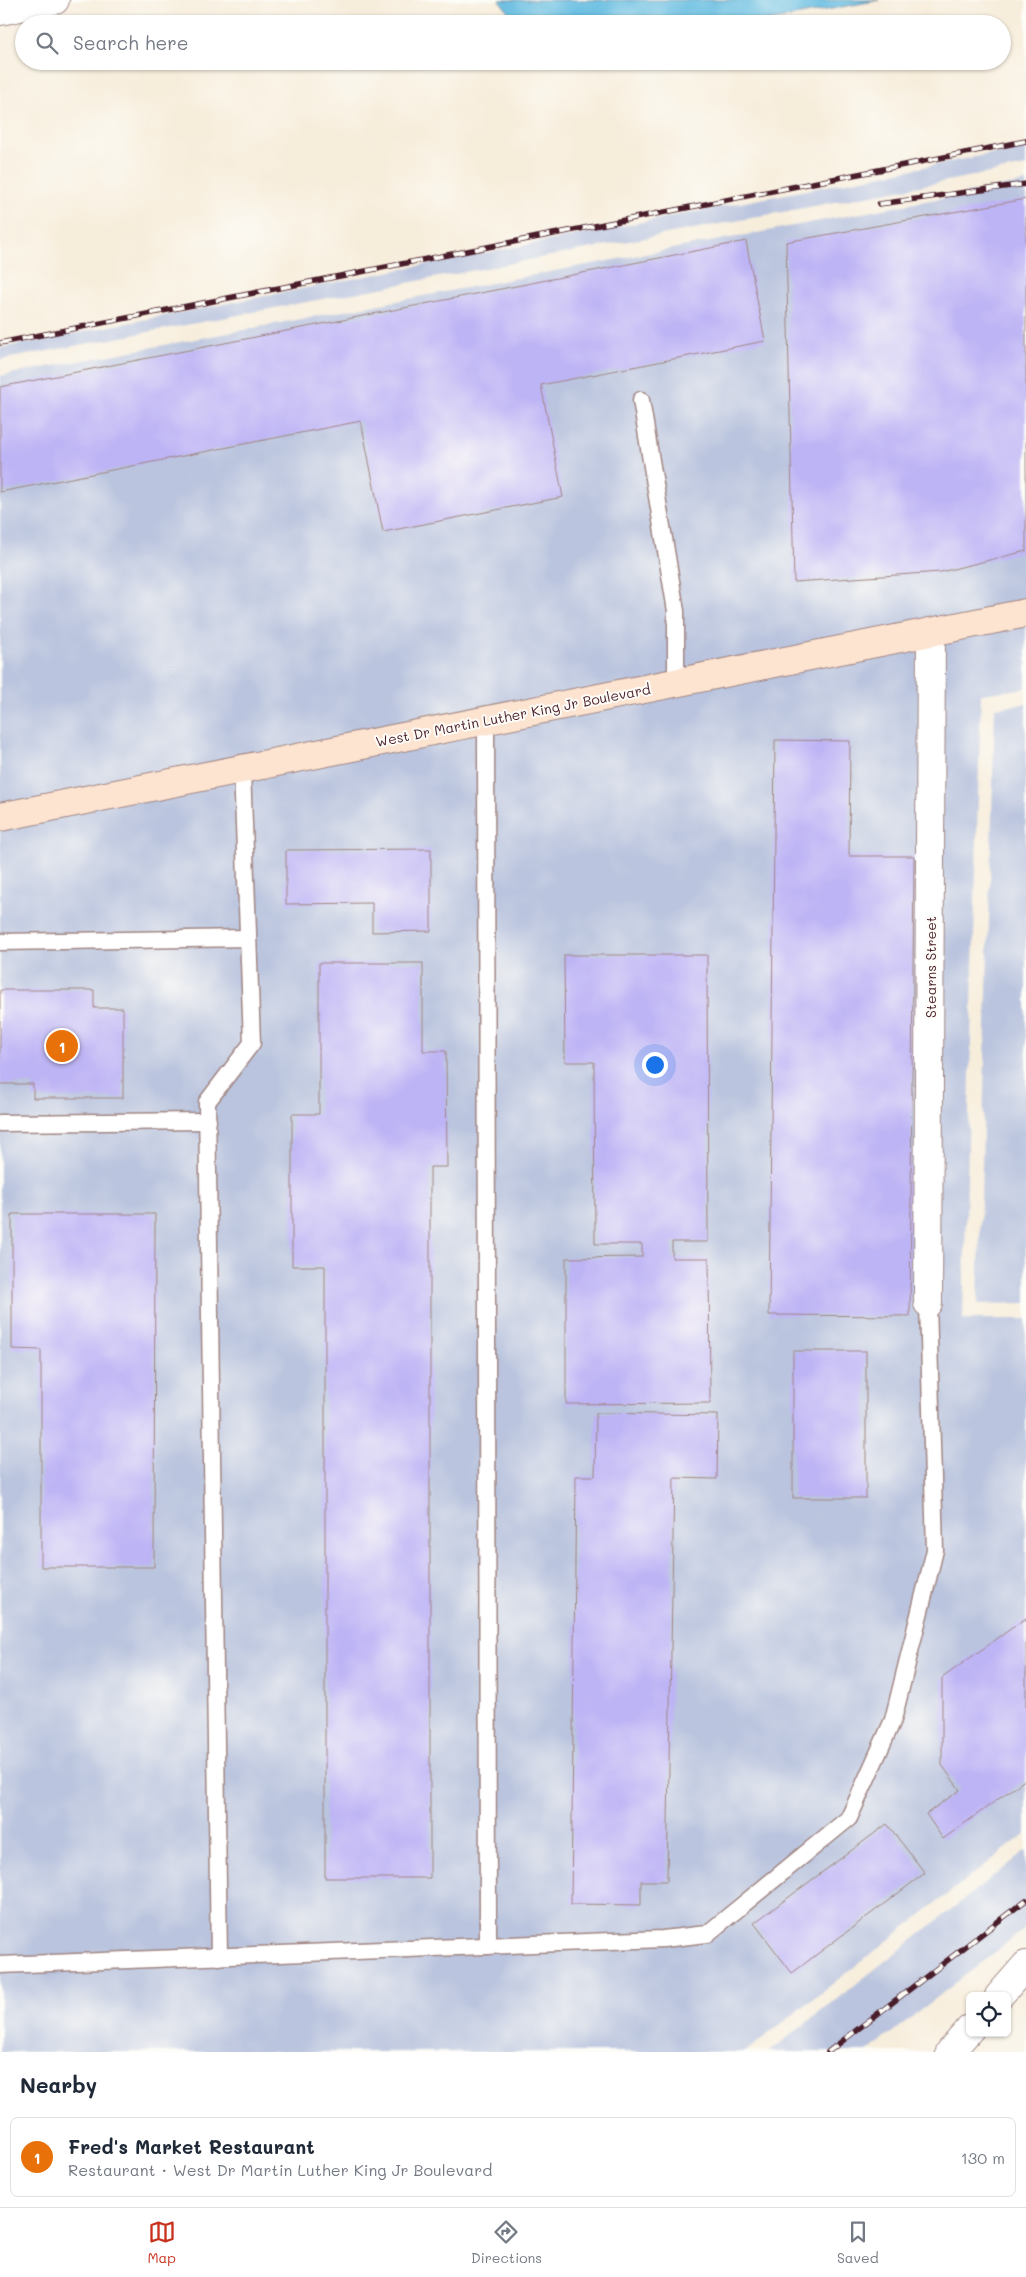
<!DOCTYPE html>
<meta charset="utf-8">
<style>
:root{--surface:#fff;--page:#f6f6f7;--text:#1f2937;--muted:#747a83;--line:#e0e1e3;--accent:#c8321e}
body{margin:0;font-family:Mali,sans-serif;background:var(--page);color:var(--text)}
.controls{position:absolute;right:15px;bottom:15px;display:grid;overflow:hidden;border-radius:8px;box-shadow:0 1px 4px #0004}
.controls button{width:45px;height:45px;display:grid;place-items:center;padding:0;border:0;border-bottom:1px solid var(--line);background:var(--surface);color:var(--text);font:25px sans-serif}
.you{position:absolute;left:654px;top:1064px;width:18px;height:18px;margin:-12px;border:4px solid #fff;border-radius:50%;background:#1a73e8;box-shadow:0 0 0 8px #1a73e833}
.badge{display:grid;place-items:center;width:32px;height:32px;border-radius:50%;background:var(--accent);color:#fff;font-size:16px;font-weight:700}
.pin{position:absolute;translate:-50% -50%;border:2px solid #fff;box-shadow:0 1px 5px #0006}
.list{margin:0;padding:0;list-style:none}
h2{display:flex;justify-content:space-between;align-items:center;height:65px;margin:0;padding:0 20px;font-size:21px}
h2 small{font-size:16px;font-weight:400;color:var(--muted)}
.list li{display:grid;grid-template-columns:32px 1fr auto;gap:15px;align-items:center;box-sizing:border-box;height:80px;margin:0 10px 10px;padding:0 10px;border:1px solid var(--line);border-radius:8px}
.list b{display:block;font-size:19px;white-space:nowrap}
.list p{margin:0;font-size:16px;white-space:nowrap;color:var(--muted)}
.list em{font-size:16px;font-style:normal;color:var(--muted)}
.icon{flex:none;width:28px;height:28px;fill:none;stroke:currentColor;stroke-width:2;stroke-linecap:round;stroke-linejoin:round}
.map{position:relative;flex:none;width:1026px;height:2052px;overflow:hidden}
.search{position:absolute;background:var(--surface);box-shadow:0 1px 4px #0004;left:15px;right:15px;top:15px;height:55px;display:flex;align-items:center;gap:12px;box-sizing:border-box;padding:0 18px;border-radius:28px;color:var(--muted);font-size:19px}
.sheet{height:155px;background:var(--surface)}
nav{display:flex;justify-content:space-around;align-items:center;box-sizing:border-box;height:70px;border-top:1px solid var(--line);background:var(--surface);font-size:14px;color:var(--muted)}
nav a{display:grid;justify-items:center;gap:2px}
nav .on{color:var(--accent)}
.map>svg:first-child{display:block}
.industrial{fill:#bac4de}
.water{fill:#64bce1;stroke:#576e86}
.building{fill:#bdb4f5}
.lines{fill:none;stroke-linecap:round;stroke-linejoin:round}
.lane-casing{stroke:#a08683;stroke-width:19}
.street-casing{stroke:#a08683;stroke-width:30}
.secondary-casing{stroke:#a08683;stroke-width:30}
.lane{stroke:#fff;stroke-width:16}
.street{stroke:#fff;stroke-width:28}
.secondary{stroke:#fde4d1;stroke-width:28}
.rail-casing{stroke:#4a1f2b;stroke-width:5.5}
.rail{stroke:#fdfcf7;stroke-width:4;stroke-dasharray:11;stroke-linecap:butt}
.labels{text-anchor:middle;dominant-baseline:central;stroke-width:4;stroke-linejoin:round;paint-order:stroke}
.street-label{font-size:14px;fill:#4a1f2b;stroke:#fdfcf7}
</style>
<div class="map">
<svg width="1026" height="2052" viewBox="0 0 1026 2052">
<rect width="100%" height="100%" fill="#fdfcf7"/>
<filter id="ink" filterUnits="userSpaceOnUse"><feTurbulence type="fractalNoise" baseFrequency=".02" numOctaves="2"/><feDisplacementMap in="SourceGraphic" scale="10" xChannelSelector="R" yChannelSelector="G"/><feConvolveMatrix kernelMatrix="1 2 1 2 8 2 1 2 1" color-interpolation-filters="sRGB"/></filter>
<filter id="wash" filterUnits="userSpaceOnUse"><feTurbulence type="fractalNoise" baseFrequency=".0096" numOctaves="4" result="noise"/><feDisplacementMap in="SourceGraphic" scale="20" xChannelSelector="R" yChannelSelector="G"/><feGaussianBlur stdDeviation="1.12" result="paint"/><feColorMatrix in="noise" values="0 0 0 0 0 0 0 0 0 0 0 0 0 0 0 0 0 1.4 0 .05"/><feComposite in="paint" operator="in"/></filter>
<g filter="url(#wash)">
<rect width="100%" height="100%" fill="#f7eddb"/>
<g class="industrial">
<path d="M 1026,147 L 1026,166 L 0,360 L 0,348 Z"/>
<path d="M 1026,182 L 1026,688 L 981,694 L 963,1319 L 1026,1319 L 1026,1833 L 745,2052 L 0,2052 L 0,376 Z"/>
<path d="M 1026,704 L 1026,1303 L 978,1304 L 995,708 Z"/>
<path d="M 1026,1851 L 1026,1928 L 867,2052 L 769,2052 Z"/>
</g>
<path class="water" d="M 499,0 L 879,0 L 752,24 L 518,24 Z"/>
<g id="blocks">
<g class="building">
<path d="M 1026,199 L 1026,551 L 941,572 L 794,582 L 786,242 Z"/>
<path d="M 746,241 L 765,341 L 541,385 L 563,497 L 383,532 L 361,421 L 0,492 L 0,387 Z"/>
<path d="M 775,740 L 850,741 L 849,856 L 914,856 L 910,1316 L 769,1315 Z"/>
<path d="M 431,849 L 431,931 L 372,932 L 372,903 L 286,904 L 286,850 Z"/>
<path d="M 564,955 L 707,955 L 708,1242 L 672,1242 L 672,1258 L 709,1258 L 710,1403 L 566,1404 L 566,1258 L 642,1257 L 642,1244 L 595,1244 L 594,1062 L 565,1062 Z"/>
<path d="M 319,963 L 423,963 L 423,1051 L 446,1051 L 447,1167 L 430,1167 L 430,1878 L 325,1878 L 325,1266 L 292,1266 L 292,1114 L 319,1114 Z"/>
<path d="M 0,990 L 94,990 L 94,1008 L 123,1008 L 123,1098 L 33,1098 L 33,1084 L 0,1084 Z"/>
<path d="M 12,1214 L 155,1214 L 154,1567 L 41,1567 L 41,1350 L 12,1349 Z"/>
<rect x="793" y="1351" width="73" height="147"/>
<path d="M 596,1413 L 718,1415 L 717,1479 L 674,1478 L 667,1881 L 641,1881 L 641,1905 L 571,1904 L 576,1476 L 595,1476 Z"/>
<path d="M 1026,1618 L 1026,1779 L 943,1839 L 926,1814 L 960,1790 L 942,1765 L 942,1678 Z"/>
<path d="M 887,1824 L 925,1873 L 792,1973 L 754,1923 Z"/>
</g>
</g>
</g>
<g filter="url(#ink)">
<use href="#blocks" fill-opacity="0" stroke="#a08683" stroke-width="1"/>
<g class="lines">
<defs>
<g id="lane">
<path d="M 641,400 L 676,611 L 676,683"/>
<path d="M 486,721 L 488,1946"/>
<path d="M 0,942 L 248,938"/>
<path d="M 0,1123 L 208,1121"/>
<path d="M 219,1957 L 207,1102 L 252,1043 L 242,769"/>
<path d="M 0,1965 L 663,1939 L 707,1934 L 849,1818 L 893,1720 L 935,1550 L 928,1303"/>
</g>
<g id="street">
<path d="M 0,11 L 55,0"/>
<path d="M 928,1303 L 931,632"/>
<path d="M 999,1996 L 1026,1965"/>
<path d="M 950,2052 L 970,2029"/>
</g>
<path id="secondary" d="M 0,817 L 1026,613"/>
</defs>
<use href="#lane" class="lane-casing"/>
<use href="#street" class="street-casing"/>
<use href="#secondary" class="secondary-casing"/>
<use href="#lane" class="lane"/>
<use href="#street" class="street"/>
<use href="#secondary" class="secondary"/>
<defs>
<g id="rail">
<path d="M 879,204 L 1026,184"/>
<path d="M 0,343 L 1026,141"/>
<path d="M 828,2052 L 1026,1900"/>
</g>
</defs>
<use href="#rail" class="rail-casing"/>
<use href="#rail" class="rail"/>
</g>
</g>
<g class="labels">
<g class="street-label">
<text transform="translate(513 715) rotate(-11)">West Dr Martin Luther King Jr Boulevard</text>
<text transform="translate(930 967) rotate(-90)">Stearns Street</text>
</g>
</g>
</svg>
<div class="controls">
<button><svg class="icon" aria-label="locate" viewBox="0 0 24 24"><circle cx="12" cy="12" r="6"/><path d="M12 2v4M12 18v4M2 12h4M18 12h4"/></svg></button>
</div>
<div class="you"></div>
<div class="pin badge" style="left:62px;top:1046px;background:#e8710a">1</div>
<div class="search"><svg class="icon" aria-label="search" viewBox="0 0 24 24"><circle cx="10" cy="10" r="6"/><path d="M15 15l6 6"/></svg>Search here</div>
</div>
<section class="sheet">
<h2>Nearby<small></small></h2>
<ul class="list">
<li><span class="badge" style="background:#e8710a">1</span><div><b>Fred's Market Restaurant</b><p>Restaurant · West Dr Martin Luther King Jr Boulevard</p></div><em>130 m</em></li>
</ul>
</section>
<nav>
<a class="on"><svg class="icon" aria-label="map" viewBox="0 0 24 24"><path d="M3 6l6-2 6 2 6-2v14l-6 2-6-2-6 2zM9 4v14M15 6v14"/></svg>Map</a>
<a><svg class="icon" aria-label="directions" viewBox="0 0 24 24"><path d="M12 3l9 9-9 9-9-9zM9 14v-3h6M13 9l2 2-2 2"/></svg>Directions</a>
<a><svg class="icon" aria-label="saved" viewBox="0 0 24 24"><path d="M7 4h10v16l-5-4-5 4z"/></svg>Saved</a>
</nav>
